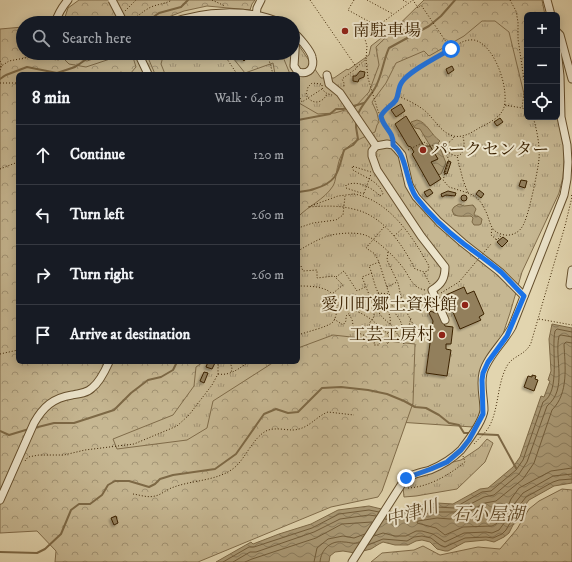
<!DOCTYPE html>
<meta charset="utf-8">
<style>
:root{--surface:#171b24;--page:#20242c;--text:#f1f3f6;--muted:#9ea1a6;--line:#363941}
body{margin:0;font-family:"IM FELL DW Pica","Noto Serif JP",serif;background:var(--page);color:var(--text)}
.controls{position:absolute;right:12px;top:12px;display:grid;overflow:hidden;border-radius:6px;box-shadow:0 2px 10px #0003}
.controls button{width:36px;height:36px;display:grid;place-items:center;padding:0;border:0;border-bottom:1px solid var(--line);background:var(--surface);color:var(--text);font:20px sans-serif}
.stop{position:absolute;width:12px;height:12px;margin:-9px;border:3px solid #1a73e8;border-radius:50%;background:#fff}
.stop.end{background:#1a73e8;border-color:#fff;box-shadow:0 1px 4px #0008}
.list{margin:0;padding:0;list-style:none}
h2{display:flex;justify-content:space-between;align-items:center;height:52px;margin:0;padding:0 16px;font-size:17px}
h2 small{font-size:13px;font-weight:400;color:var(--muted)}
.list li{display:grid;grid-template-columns:26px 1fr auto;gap:12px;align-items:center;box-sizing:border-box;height:60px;padding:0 16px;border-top:1px solid var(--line)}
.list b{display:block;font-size:15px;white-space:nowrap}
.list em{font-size:13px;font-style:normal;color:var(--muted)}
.icon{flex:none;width:22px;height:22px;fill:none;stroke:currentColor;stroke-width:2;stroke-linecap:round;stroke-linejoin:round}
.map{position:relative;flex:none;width:572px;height:562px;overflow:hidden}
.search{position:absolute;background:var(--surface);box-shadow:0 2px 10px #0003;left:16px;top:16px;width:284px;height:44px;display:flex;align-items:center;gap:10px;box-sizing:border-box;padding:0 14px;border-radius:22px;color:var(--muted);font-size:15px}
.panel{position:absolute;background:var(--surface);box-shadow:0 2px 10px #0003;left:16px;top:72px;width:284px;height:292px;border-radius:6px}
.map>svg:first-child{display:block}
.grass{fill:url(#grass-tufts);stroke:#806c4a;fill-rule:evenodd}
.forest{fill:url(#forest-crowns);stroke:#806c4a}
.water{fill:url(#water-waves);stroke:#7d6946}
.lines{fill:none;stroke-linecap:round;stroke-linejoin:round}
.shore{stroke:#725d3b;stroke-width:1}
.stream{stroke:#7d6946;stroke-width:2}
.building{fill:#927f5c;stroke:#3b2202;filter:url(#shadow)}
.minor-casing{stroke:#654f2d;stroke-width:9}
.path{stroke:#3b2202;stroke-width:1;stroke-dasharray:1 2;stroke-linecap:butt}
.minor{stroke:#ece4cb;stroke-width:7}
.minor-bridge-casing{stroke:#654f2d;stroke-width:9;stroke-linecap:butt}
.path-bridge{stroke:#3b2202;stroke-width:1;stroke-dasharray:1 2;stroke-linecap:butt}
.minor-bridge{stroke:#ece4cb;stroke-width:7}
.route{stroke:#1a73e8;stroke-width:5}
.poi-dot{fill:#8f2418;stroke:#ece4cb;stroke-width:1.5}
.labels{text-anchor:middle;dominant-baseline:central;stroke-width:4;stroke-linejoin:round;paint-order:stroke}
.poi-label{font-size:17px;fill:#3b2202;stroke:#ece4cb;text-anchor:start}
.water-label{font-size:18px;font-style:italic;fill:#5c4524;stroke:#ece4cb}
</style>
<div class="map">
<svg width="572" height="562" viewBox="0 0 572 562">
<defs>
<pattern id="grass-tufts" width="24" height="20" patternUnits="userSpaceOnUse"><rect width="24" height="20" fill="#c6b792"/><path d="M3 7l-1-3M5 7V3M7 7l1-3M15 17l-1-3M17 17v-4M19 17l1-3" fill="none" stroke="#a29475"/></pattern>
<pattern id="forest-crowns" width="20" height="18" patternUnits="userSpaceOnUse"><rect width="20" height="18" fill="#c6b792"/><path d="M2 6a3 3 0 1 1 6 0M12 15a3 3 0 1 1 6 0" fill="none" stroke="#a29475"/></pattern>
<pattern id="water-waves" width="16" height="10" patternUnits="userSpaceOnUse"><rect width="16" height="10" fill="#a99874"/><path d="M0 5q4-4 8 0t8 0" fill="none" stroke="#8b7c5d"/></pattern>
<filter id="shadow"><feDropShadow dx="-2" dy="2" stdDeviation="1" flood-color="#0004"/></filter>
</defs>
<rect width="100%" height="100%" fill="#e2d5af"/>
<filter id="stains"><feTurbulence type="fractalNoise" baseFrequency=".005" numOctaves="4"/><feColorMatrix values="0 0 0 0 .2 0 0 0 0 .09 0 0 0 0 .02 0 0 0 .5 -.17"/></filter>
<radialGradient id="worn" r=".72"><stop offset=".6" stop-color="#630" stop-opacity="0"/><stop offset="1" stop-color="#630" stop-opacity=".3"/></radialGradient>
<g class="grass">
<path d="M 430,0 L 527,15 L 527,117 L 557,117 L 557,93 L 565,147 L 563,177 L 559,193 L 522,272 L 510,313 L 501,340 L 486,359 L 481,414 L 473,427 L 398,422 L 0,504 L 0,36 L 23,53 L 66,53 L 75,58 L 87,61 L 110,53 L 293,53 L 293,37 L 321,78 L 334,78 L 347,69 L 348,70 L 369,55 L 371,46 ZM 18,74 L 298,74 L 298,362 L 18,362 Z"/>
<path d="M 487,439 L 493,443 L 485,462 L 457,489 L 416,496 L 404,497 L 403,487 L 409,480 L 449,463 L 461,460 L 479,448 Z"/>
</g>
<g class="forest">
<path d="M 79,0 L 255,0 L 252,4 L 250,10 L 207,6 L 184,11 L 153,23 L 63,23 L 68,8 Z"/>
<path d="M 424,0 L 542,0 L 545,15 L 527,15 L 527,99 L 525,98 L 509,32 L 495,21 L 482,21 L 464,36 L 429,56 L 424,51 L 396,63 L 386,83 L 372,102 L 377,113 L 379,122 L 377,125 L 375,132 C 358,140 342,145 338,165 C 336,172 336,181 333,186 C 324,200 308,206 298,217 L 298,100 L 299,103 L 318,114 L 335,113 L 355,107 L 369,92 L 379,65 L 376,47 Z"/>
<path d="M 23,27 L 23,53 L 58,53 L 69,64 L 86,67 L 116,57 L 123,53 L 133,53 L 132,54 L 136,67 L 130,74 L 125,74 L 121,72 L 116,74 L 18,74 L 18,362 L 203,362 L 196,367 L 194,386 L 173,415 L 113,439 L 117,449 L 187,440 L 207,428 L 213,401 L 274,362 L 298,362 L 298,348 L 333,335 L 415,344 L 413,403 L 382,491 L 378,497 L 331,507 L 198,562 L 55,562 L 56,551 L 37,531 L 0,533 L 0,29 Z"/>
<path d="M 146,53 L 164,53 L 161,64 L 165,74 L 155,74 Z"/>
<path d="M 229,53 L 285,53 L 283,57 L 290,74 L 275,74 L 273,63 L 245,73 Z"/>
<path d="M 562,489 L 572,490 L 572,562 L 371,562 L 382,553 L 414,550 L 423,546 L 440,555 L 478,547 L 500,549 L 517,529 L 529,509 L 539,501 Z"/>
</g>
<g class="water">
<path d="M 417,120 C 427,122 431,135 440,141 L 438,143 L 446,163 L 441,174 L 438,175 L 431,162 L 438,159 L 420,129 L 415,128 L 411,122 Z"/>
<path d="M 459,204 L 464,206 L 473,205 L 476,209 L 474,214 L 475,216 L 478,216 L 482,219 L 481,224 L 479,225 L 474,225 L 472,222 L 473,218 L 471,216 C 466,216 459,217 454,215 L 452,210 L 454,207 Z"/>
<path d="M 552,324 L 572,328 L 572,483 L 554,486 L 529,500 L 523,508 L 519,520 L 513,525 L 509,533 L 504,537 L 494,542 L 486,540 L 465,542 L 448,551 L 445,551 L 437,549 L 430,542 L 422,540 L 416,541 L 408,545 L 395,545 L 383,542 L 379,544 L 371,549 L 355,553 L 343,551 L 335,552 L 330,556 L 329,562 L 216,562 L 251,542 L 253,544 L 279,534 L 311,524 L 338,510 L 369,506 L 394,512 L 421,505 L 437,503 L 453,504 L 480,489 L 488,488 L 513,467 L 520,457 L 541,396 L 544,397 L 550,381 L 548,380 L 551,371 L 549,339 Z"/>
</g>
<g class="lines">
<g class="shore">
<path d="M 572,343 L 566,342 L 564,344 C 565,366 569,393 552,410 L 534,463 L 523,479 L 496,501 L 485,503 L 458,518 L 450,519 L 437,518 L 418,521 L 417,523 L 436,528 L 445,535 L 463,527 L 492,526 L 496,524 L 506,511 L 511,499 L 519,488 L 551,471 L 572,468"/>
<path d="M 387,515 L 394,515 L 422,509 L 437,507 L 454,508 L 482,492 L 491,491 L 516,470 L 523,460 L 543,402 C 561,392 551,349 555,331 L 557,329 L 572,332"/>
<path d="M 385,519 L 395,520 L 423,514 L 437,512 L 455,512 L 484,497 L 494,495 L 519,474 L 527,462 L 547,406 C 568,389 554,359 559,336 L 561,335 L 572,337"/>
<path d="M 374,536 L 383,533 L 395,536 L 406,536 L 416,531 L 422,531 L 433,534 L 445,542 L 464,533 L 486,532 L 492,533 L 499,530 L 511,514 L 515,503 L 523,493 L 553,476 L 572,474"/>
<path d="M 368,545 L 383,539 L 407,541 L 414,537 L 422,536 L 431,538 L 440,545 L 445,547 L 465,538 L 486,537 L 493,538 L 502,534 L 506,530 L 510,523 L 516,517 L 519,506 L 526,497 L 553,482 L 559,480 L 572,479"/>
<path d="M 223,562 L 249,547 L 254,547 L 312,528 L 339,514 L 369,510 L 379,512"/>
<path d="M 233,562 L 250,552 L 256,552 L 314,532 L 340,519 L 369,515 L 376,516"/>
<path d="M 245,562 L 252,559 L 316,538 L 342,524 L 372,522"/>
<path d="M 314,562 L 317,548 L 328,539 L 343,536 L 354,538 L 365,534"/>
<path d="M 320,562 C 321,549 331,540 344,542 C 350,542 354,545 359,542"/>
</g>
<g class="stream">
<path d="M 145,23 L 159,13 L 181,7 L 188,0"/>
<path d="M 0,79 L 6,75 L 27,67 L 57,73 L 75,67 L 91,56 L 92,53"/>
<path d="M 358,114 C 362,104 370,97 375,88 C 382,76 383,61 389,48 L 429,26 L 441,16 L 455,0"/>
<path d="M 298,120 L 330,114 L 336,109 L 343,109 L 364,103"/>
<path d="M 298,192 C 303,191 309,191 314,189 C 338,182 338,172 344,150 L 353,145 L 358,139 L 356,127 L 356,121"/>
<path d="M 34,428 L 54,423 L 74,423 L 114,410 L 131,393 L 148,380 L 161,377 L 173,370 L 177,362"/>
<path d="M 0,431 L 9,435 L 29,429"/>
<path d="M 476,434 L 498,435 L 516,468"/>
<path d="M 0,552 L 37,553 L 45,549 L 61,534 L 71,510 L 79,504 L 90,504 L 102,495 L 108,485 L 115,481 L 129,481 L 149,487 L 155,484 L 160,479 L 173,475 L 215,469 L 236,454 L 264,414 L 276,409 L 288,413 L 298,412 L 322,388 L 341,387 L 368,390 L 387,394 L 404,401 L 415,407 L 426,408 L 439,415 L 449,423 L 459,425 L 464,433 L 471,433"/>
</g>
</g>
<g class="building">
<path d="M 237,53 L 246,53 L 249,56 L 244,61 L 241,58 L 239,60 L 236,57 L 238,55 Z"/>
<path d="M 452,66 L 454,70 L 448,74 L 446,69 Z"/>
<path d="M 360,71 L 365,72 L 364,77 L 359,79 L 358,82 L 353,81 L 353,76 L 356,76 Z"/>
<path d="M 401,104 L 405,111 L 396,117 L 391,110 Z"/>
<path d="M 406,116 L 424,146 L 430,146 L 438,159 L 431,162 L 441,179 L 430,186 L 412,154 L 414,152 L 411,147 L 408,146 L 395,124 Z"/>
<path d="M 500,118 L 503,122 L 497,126 L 494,122 Z"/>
<path d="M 448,161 L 451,162 L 447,174 L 444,173 Z"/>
<path d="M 521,180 L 527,181 L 525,188 L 519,186 Z"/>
<path d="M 430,189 L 433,193 L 427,197 L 424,192 Z"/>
<path d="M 479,190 L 484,194 L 481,198 L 476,194 Z"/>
<path d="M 448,191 L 456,193 L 455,196 L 446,195 L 442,197 L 441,194 Z"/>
<circle cx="464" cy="198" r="3"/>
<path d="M 503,237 L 508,241 L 502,247 L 497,242 Z"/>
<path d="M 464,287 L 467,294 L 474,291 L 484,314 L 479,317 L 481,320 L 460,329 L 446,295 Z"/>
<path d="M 431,311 L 435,313 L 438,311 L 445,326 L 453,327 L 451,344 L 446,344 L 446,349 L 451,350 L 447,376 L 426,373 L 433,321 L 429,313 Z"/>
<path d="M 208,362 L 215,363 L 212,369 L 206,367 Z"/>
<path d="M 204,372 L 208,373 L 204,383 L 200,381 Z"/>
<path d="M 532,375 L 536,376 L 535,379 L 538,380 L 534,391 L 524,387 L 528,376 L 532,377 Z"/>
<path d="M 116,516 L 118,523 L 114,525 L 111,518 Z"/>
</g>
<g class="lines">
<defs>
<g id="minor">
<path d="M 547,0 L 551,15"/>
<path d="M 256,16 L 257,8 L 261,0"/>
<path d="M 55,23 C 58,14 62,7 68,0"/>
<path d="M 171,23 C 203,11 249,8 281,23"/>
<path d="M 293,32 C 298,36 311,51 312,57 C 315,68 309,75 298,72 L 294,66 L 296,35"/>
<path d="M 557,32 L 560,35 L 572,79"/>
<path d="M 138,53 L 148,74"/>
<path d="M 327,75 L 329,84 L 340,93 L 376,146"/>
<path d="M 570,285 L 572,270"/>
<path d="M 445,320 L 432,290 C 442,284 445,278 445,267 L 421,236 L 377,170 L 372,156 L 372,151 L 376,146 L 387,144 L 393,145 L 397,149 L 402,155 L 409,185 L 416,197 L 439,222 L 463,243 L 500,272 L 524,296"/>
<path d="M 0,500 L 34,423 C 43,407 53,398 72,395 C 79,394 87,393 92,388 C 100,382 105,371 109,362"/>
<path d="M 352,562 L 403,482 C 410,474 420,473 430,470 C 442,465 452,459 461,450 C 468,441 483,421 484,410 C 484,398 480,385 483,373 C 487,357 504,342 512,327 L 564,195 L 567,179 L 568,162 L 567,145 L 561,117 L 560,76 L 557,49"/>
</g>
</defs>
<use href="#minor" class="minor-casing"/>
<g class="path">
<path d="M 212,0 L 225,6"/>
<path d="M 310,0 L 357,68 L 342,79 L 344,83 L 344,87"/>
<path d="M 354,0 L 348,10 L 377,26"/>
<path d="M 367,0 L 393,14"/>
<path d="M 403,0 L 408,3"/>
<path d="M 510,0 L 516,11 L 518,22 L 518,39 L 525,86 L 522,108 L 527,110"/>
<path d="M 125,11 L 136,0"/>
<path d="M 130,22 C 137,17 143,11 151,7 C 158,4 165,4 172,0"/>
<path d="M 104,23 L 114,18"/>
<path d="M 223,53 L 237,74"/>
<path d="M 267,53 L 273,74"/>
<path d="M 260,60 L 266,53"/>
<path d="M 366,60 L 368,78 L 378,111 L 380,115"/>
<path d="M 0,61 L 2,65 L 0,71"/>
<path d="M 0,67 L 9,61 L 30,57 L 58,60 L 75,53"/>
<path d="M 357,67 L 366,59 L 367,46 L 364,36 L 413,0"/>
<path d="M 0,83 L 16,83 L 18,85"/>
<path d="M 321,84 L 312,83 L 308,87 L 306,95 C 312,105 322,104 327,94"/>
<path d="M 322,85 C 322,91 326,94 332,95"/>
<path d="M 397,96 L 400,84 L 406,77 L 451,49 L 421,5 L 418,8 L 413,0"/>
<path d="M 298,100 L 300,98 L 302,102 L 322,89"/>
<path d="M 505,105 L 522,108"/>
<path d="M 393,139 C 391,132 380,122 381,116 C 382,108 394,104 397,96 C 406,99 416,104 424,110 C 434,118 440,132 453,136 C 463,138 471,133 479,128 C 487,124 498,119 503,110 C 511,92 495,44 474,40 C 465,39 458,44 451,49"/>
<path d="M 443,146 C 455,163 468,156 463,137"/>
<path d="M 408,150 L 424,142 C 433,149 448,147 454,137"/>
<path d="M 447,151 L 447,155 L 449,161 L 443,180 L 449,187 L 468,193 L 463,180 L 457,156"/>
<path d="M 0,169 L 18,162"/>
<path d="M 364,193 L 371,174"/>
<path d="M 468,193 C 476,196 482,202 485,210 C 490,218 489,231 501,234 C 508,237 518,234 522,227 C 528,220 538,170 539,159 C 540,146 537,130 533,117"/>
<path d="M 354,194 C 389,200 413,237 429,266 L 428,271 L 424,272 L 415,269 C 402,244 383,215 353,209 C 338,205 323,206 308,207 L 338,196 Z"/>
<path d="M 364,194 L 346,188 L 346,185 C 358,180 371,187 380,196 L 383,194 C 379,181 364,177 353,170 L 352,166 L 371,172"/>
<path d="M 384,227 L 366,248 L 375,254 L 379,262 L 395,313 L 400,320 L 403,328 L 407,335"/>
<path d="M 298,228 L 313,223 L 336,220 L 343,215 L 345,196"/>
<path d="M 492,229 L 491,235 L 496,239 L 495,240"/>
<path d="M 394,236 L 402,229"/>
<path d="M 496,239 L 497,240 L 502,235"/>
<path d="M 298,251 C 308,245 320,238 331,235 C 342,233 355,232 365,235 C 378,240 396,258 404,269 C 410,278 413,288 425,290"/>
<path d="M 388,252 L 387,260 L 398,283 L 401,297 L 406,311 L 415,328"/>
<path d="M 379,262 L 369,266 C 373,275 374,286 379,294 C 383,303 392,313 390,324"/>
<path d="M 298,266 L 301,266 L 303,271 L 317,270 L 317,278 L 334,276 L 343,285 L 332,294"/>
<path d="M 372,273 L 362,277 L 370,297 L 375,307 L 382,317 L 392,326 L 404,344 L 411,318"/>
<path d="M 424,273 L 430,284"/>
<path d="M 336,277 L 344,271 L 357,291 L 365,287"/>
<path d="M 298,286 C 313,286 337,286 337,307 C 337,311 336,318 333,322 C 328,327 306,332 298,335"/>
<path d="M 387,287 L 397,282"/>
<path d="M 378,293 L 389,294"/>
<path d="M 441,293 L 459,282"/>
<path d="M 374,304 L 383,302"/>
<path d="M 349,315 L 352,319 L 354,331 L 368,337"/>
<path d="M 334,319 L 343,325 L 346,321 L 346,316 L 353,310 C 370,316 375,323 388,334 L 389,335 L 388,344 L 381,337 L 379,345 L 374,345 L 375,337 L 368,342 L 369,336 L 367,331 L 369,329 L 370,322 C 376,317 373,313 375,307"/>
<path d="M 539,319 L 572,325"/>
<path d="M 388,333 L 391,327"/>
<path d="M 0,354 L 18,350"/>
<path d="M 230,362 L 232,368 L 231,373"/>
<path d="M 218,374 C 231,376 239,368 249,362"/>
<path d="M 474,444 C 479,438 486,433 490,425 C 499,407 497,384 507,366 C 512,356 526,355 531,343 L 565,226 L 572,197 L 571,193"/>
<path d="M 25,461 L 28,457 L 39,455 L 64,455 L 85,450 L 134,444 L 177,426 L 189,415 L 212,385 L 218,374 L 218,362"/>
<path d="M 408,488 C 429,487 449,475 465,462 L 463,456"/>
<path d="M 133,494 C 140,495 148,498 155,496 C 161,495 167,489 174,487 C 193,480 217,481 234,468 C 246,458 252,439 266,431 C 274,427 285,430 293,430 C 309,429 315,417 328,412 L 354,415"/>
</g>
<use href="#minor" class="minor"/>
<defs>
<path id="minor-bridge" d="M 112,0 L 124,23"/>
</defs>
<use href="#minor-bridge" class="minor-bridge-casing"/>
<path class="path-bridge" d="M 459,282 L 491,244"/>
<use href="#minor-bridge" class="minor-bridge"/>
</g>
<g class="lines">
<path class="route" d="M 406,478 L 431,469 L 447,462 L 461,450 L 469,440 L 483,414 L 482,380 L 483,373 L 488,362 L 507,336 L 524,296 C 516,288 509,280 501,272 C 489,262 476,253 464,244 C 447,231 429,214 416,197 C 405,181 408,157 393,145 C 394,131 383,128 381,116 C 385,108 392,106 396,100 C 399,94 398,87 402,82 C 409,71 439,56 451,49"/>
</g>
<g class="poi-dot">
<circle cx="345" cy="31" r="4"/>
<circle cx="423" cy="150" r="4"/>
<circle cx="465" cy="305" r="4"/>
<circle cx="442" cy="335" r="4"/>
</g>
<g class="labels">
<g class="poi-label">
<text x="353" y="31">南駐車場</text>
<text x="431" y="150">パークセンター</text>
<text x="457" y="305" text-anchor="end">愛川町郷土資料館</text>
<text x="434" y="335" text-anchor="end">工芸工房村</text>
</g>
<g class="water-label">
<text transform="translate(412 514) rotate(-16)">中津川</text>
<text x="488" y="515">石小屋湖</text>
</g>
</g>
<rect width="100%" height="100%" filter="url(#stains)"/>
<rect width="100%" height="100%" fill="url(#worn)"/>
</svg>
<div class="controls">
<button>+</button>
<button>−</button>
<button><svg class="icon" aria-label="locate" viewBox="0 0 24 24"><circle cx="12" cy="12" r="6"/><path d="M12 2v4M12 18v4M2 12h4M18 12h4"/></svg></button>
</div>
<div class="stop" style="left:451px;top:49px"></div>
<div class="stop end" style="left:406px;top:478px"></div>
<div class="search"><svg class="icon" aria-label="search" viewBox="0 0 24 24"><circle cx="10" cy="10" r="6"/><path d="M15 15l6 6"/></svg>Search here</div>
<section class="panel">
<h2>8 min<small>Walk · 640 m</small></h2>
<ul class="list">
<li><svg class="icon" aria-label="ahead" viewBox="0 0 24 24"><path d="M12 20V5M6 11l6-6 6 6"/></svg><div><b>Continue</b></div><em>120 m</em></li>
<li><svg class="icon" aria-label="left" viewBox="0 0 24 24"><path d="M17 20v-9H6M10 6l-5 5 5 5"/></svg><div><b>Turn left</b></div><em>260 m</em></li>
<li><svg class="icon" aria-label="right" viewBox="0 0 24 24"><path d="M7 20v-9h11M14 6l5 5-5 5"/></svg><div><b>Turn right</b></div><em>260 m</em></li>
<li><svg class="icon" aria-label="arrive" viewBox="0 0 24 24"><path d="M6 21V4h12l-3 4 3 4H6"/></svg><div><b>Arrive at destination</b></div></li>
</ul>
</section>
</div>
